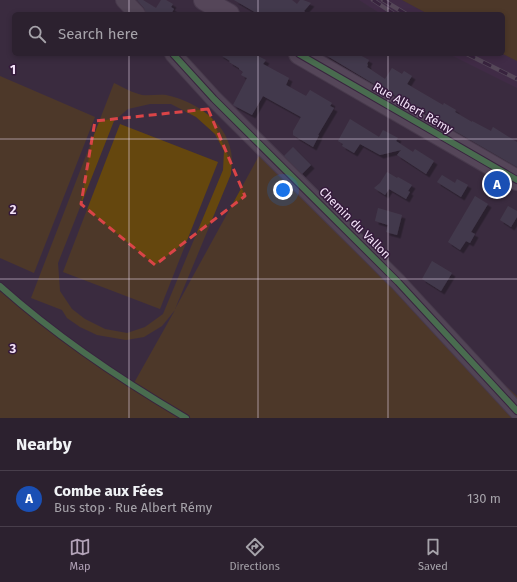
<!DOCTYPE html>
<meta charset="utf-8">
<style>
:root{--surface:#2c212f;--page:#342937;--text:#f1f3f6;--muted:#a6a3aa;--line:#483e4b;--accent:#b3a3b8}
body{margin:0;font-family:"Fira Sans",sans-serif;background:var(--page);color:var(--text)}
.you{position:absolute;left:283px;top:190px;width:14px;height:14px;margin:-10px;border:3px solid #fff;border-radius:50%;background:#1a73e8;box-shadow:0 0 0 6px #1a73e833}
.badge{display:grid;place-items:center;width:26px;height:26px;border-radius:50%;background:var(--accent);color:#fff;font-size:13px;font-weight:700}
.pin{position:absolute;translate:-50% -50%;border:2px solid #fff;box-shadow:0 1px 4px #0006}
.list{margin:0;padding:0;list-style:none}
h2{display:flex;justify-content:space-between;align-items:center;height:52px;margin:0;padding:0 16px;font-size:17px}
h2 small{font-size:13px;font-weight:400;color:var(--muted)}
.list li{display:grid;grid-template-columns:26px 1fr auto;gap:12px;align-items:center;box-sizing:border-box;height:56px;padding:0 16px;border-top:1px solid var(--line)}
.list b{display:block;font-size:15px;white-space:nowrap}
.list p{margin:0;font-size:13px;white-space:nowrap;color:var(--muted)}
.list em{font-size:13px;font-style:normal;color:var(--muted)}
.icon{flex:none;width:22px;height:22px;fill:none;stroke:currentColor;stroke-width:2;stroke-linecap:round;stroke-linejoin:round}
.map{position:relative;flex:none;width:517px;height:418px;overflow:hidden}
.search{position:absolute;background:var(--surface);box-shadow:0 2px 6px #0003;left:12px;right:12px;top:12px;height:44px;display:flex;align-items:center;gap:10px;box-sizing:border-box;padding:0 14px;border-radius:6px;color:var(--muted);font-size:15px}
.sheet{height:108px;background:var(--surface)}
nav{display:flex;justify-content:space-around;align-items:center;box-sizing:border-box;height:56px;border-top:1px solid var(--line);background:var(--surface);font-size:11px;color:var(--muted)}
nav a{display:grid;justify-items:center;gap:2px}
nav .on{color:var(--accent)}
.map>svg:first-child{display:block}
.built{fill:#472a4f}
.green{fill:#65470e;fill-rule:evenodd}
.building{fill:#4e4c5c;filter:url(#shadow)}
.lines{fill:none;stroke-linecap:round;stroke-linejoin:round}
.minor-casing{stroke:#584b5b;stroke-width:18}
.major-casing{stroke:#584b5b;stroke-width:22}
.minor{stroke:#6d6270;stroke-width:16}
.major{stroke:#756679;stroke-width:20}
.rail-casing{stroke:#756977;stroke-width:4.5}
.rail{stroke:#351a3c;stroke-width:3;stroke-dasharray:9;stroke-linecap:butt}
.cycleway-casing{stroke:#351a3c;stroke-width:8}
.cycleway{stroke:#5cba63;stroke-width:6}
.marked{fill:none;stroke:#da4447;stroke-width:3;stroke-dasharray:8 5;stroke-linejoin:round}
.grid{fill:none;stroke:#f4e3f9;stroke-width:1;stroke-opacity:0.55}
.labels{text-anchor:middle;dominant-baseline:central;stroke-width:3;stroke-linejoin:round;paint-order:stroke}
.street-label{font-size:12px;fill:#f4e3f9;stroke:#351a3c}
.grid-label{font-size:13px;text-anchor:middle;font-weight:bold;fill:#f4e3f9;stroke:#351a3c;stroke-width:3;stroke-linejoin:round;paint-order:stroke}
</style>
<div class="map">
<svg width="517" height="418" viewBox="0 0 517 418">
<defs>
<filter id="shadow"><feDropShadow dx="3.5" dy="3.5" stdDeviation="0" flood-color="#0009"/></filter>
</defs>
<rect width="100%" height="100%" fill="#3b2c3f"/>
<g class="built">
<path d="M 359,0 L 402,0 L 428,14 L 381,14 Z"/>
<path d="M 449,54 L 503,54 L 517,61 L 517,88 Z"/>
</g>
<g class="green">
<path d="M 402,0 L 517,0 L 517,61 L 503,54 L 503,14 L 428,14 Z"/>
<path d="M 0,76 L 95,117 L 34,273 L 0,258 Z"/>
<path d="M 114,83 C 122,87 133,93 142,95 C 150,96 158,94 166,95 C 198,102 230,124 232,159 C 232,164 231,169 231,174 L 175,309 L 261,152 L 449,336 L 517,396 L 517,418 L 0,418 L 0,291 L 134,383 L 175,310 L 162,326 L 144,337 L 126,340 L 97,335 L 80,327 L 67,318 L 62,310 L 31,298 ZM 150,104 L 171,104 L 196,117 L 215,134 L 224,151 L 223,170 L 163,314 L 145,327 L 127,333 L 105,329 L 85,319 L 72,309 L 60,291 L 58,263 L 114,121 L 128,109 Z"/>
<path d="M 120,124 L 218,162 L 160,309 L 63,272 Z"/>
</g>
<g class="building">
<path d="M 137,0 L 143,0 L 156,8 L 161,0 L 166,0 L 173,4 L 171,7 L 174,9 L 171,14 L 146,14 L 144,8 Z"/>
<path d="M 234,0 L 292,0 L 297,4 L 300,0 L 303,0 L 311,3 L 304,11 L 307,14 L 258,14 Z"/>
<path d="M 219,54 L 254,54 L 266,60 L 263,64 L 289,78 L 286,85 L 306,96 L 310,90 L 332,103 L 330,106 L 334,108 L 318,135 L 319,135 L 313,147 L 293,135 L 293,131 L 301,117 L 263,96 L 252,115 L 233,105 L 247,78 L 241,75 L 243,72 L 239,69 L 239,68 L 229,62 L 230,61 Z"/>
<path d="M 324,54 L 358,54 L 369,60 L 367,64 L 368,65 L 367,67 L 385,79 L 392,68 L 402,74 L 404,71 L 412,76 L 407,84 L 443,105 L 444,103 L 456,110 L 455,112 L 472,122 L 472,121 L 491,131 L 493,127 L 517,142 L 517,167 L 398,98 L 381,85 L 379,87 Z"/>
<path d="M 350,119 L 379,137 L 383,130 L 398,138 L 396,141 L 413,152 L 415,149 L 434,161 L 426,174 L 397,155 L 401,150 L 380,155 L 360,144 L 354,153 L 342,146 L 343,144 L 338,141 Z"/>
<path d="M 293,147 L 311,165 L 302,174 L 284,156 Z"/>
<path d="M 387,172 L 397,178 L 398,177 L 412,185 L 408,191 L 410,192 L 406,199 L 389,189 L 385,195 L 374,188 L 380,183 Z"/>
<path d="M 442,175 L 455,183 L 457,179 L 468,185 L 461,197 L 437,182 Z"/>
<path d="M 475,196 L 488,204 L 471,232 L 475,234 L 470,243 L 466,241 L 460,250 L 448,242 Z"/>
<path d="M 508,206 L 517,211 L 517,217 L 511,227 L 500,220 Z"/>
<path d="M 378,208 L 402,215 L 397,235 L 386,232 L 388,225 L 375,221 Z"/>
<path d="M 432,261 L 452,273 L 441,291 L 422,279 Z"/>
</g>
<g class="lines">
<defs>
<g id="minor">
<path d="M 124,0 L 137,14"/>
<path d="M 173,54 L 214,99 L 398,282 L 517,411"/>
</g>
<g id="major">
<path d="M 204,0 L 229,14"/>
<path d="M 299,54 L 517,180"/>
</g>
</defs>
<use href="#minor" class="minor-casing"/>
<use href="#major" class="major-casing"/>
<use href="#minor" class="minor"/>
<use href="#major" class="major"/>
<defs>
<g id="rail">
<path d="M 373,0 L 394,14"/>
<path d="M 383,0 L 406,14"/>
<path d="M 467,54 L 517,79"/>
</g>
</defs>
<use href="#rail" class="rail-casing"/>
<use href="#rail" class="rail"/>
<defs>
<g id="cycleway">
<path d="M 173,54 L 214,99 L 398,282 L 517,411"/>
<path d="M 299,54 L 517,180"/>
<path d="M 0,286 C 57,337 121,380 186,418"/>
</g>
</defs>
<use href="#cycleway" class="cycleway-casing"/>
<use href="#cycleway" class="cycleway"/>
</g>
<path d="M0 0H517V418H0ZM 208,109 L 245,196 L 155,265 L 81,204 L 95,121 Z" fill="#3b2c3f" fill-opacity=".55" fill-rule="evenodd"/>
<path class="marked" d="M 208,109 L 245,196 L 155,265 L 81,204 L 95,121 Z"/>
<path class="grid" d="M 129,0 L 129,14M 258,0 L 258,14M 388,0 L 388,14M 129,54 L 129,418M 258,54 L 258,418M 388,54 L 388,418M 0,139 L 517,139M 0,279 L 517,279"/>
<g class="labels">
<g class="street-label">
<text transform="translate(413 108) rotate(30)">Rue Albert Rémy</text>
<text transform="translate(355 223) rotate(45)">Chemin du Vallon</text>
</g>
</g>
<g class="grid-label">
<text x="13" y="74">1</text>
<text x="13" y="214">2</text>
<text x="13" y="353">3</text>
</g>
</svg>
<div class="you"></div>
<div class="pin badge" style="left:497px;top:184px;background:#1a4fb4">A</div>
<div class="search"><svg class="icon" aria-label="search" viewBox="0 0 24 24"><circle cx="10" cy="10" r="6"/><path d="M15 15l6 6"/></svg>Search here</div>
</div>
<section class="sheet">
<h2>Nearby<small></small></h2>
<ul class="list">
<li><span class="badge" style="background:#1a4fb4">A</span><div><b>Combe aux Fées</b><p>Bus stop · Rue Albert Rémy</p></div><em>130 m</em></li>
</ul>
</section>
<nav>
<a class="on"><svg class="icon" aria-label="map" viewBox="0 0 24 24"><path d="M3 6l6-2 6 2 6-2v14l-6 2-6-2-6 2zM9 4v14M15 6v14"/></svg>Map</a>
<a><svg class="icon" aria-label="directions" viewBox="0 0 24 24"><path d="M12 3l9 9-9 9-9-9zM9 14v-3h6M13 9l2 2-2 2"/></svg>Directions</a>
<a><svg class="icon" aria-label="saved" viewBox="0 0 24 24"><path d="M7 4h10v16l-5-4-5 4z"/></svg>Saved</a>
</nav>
